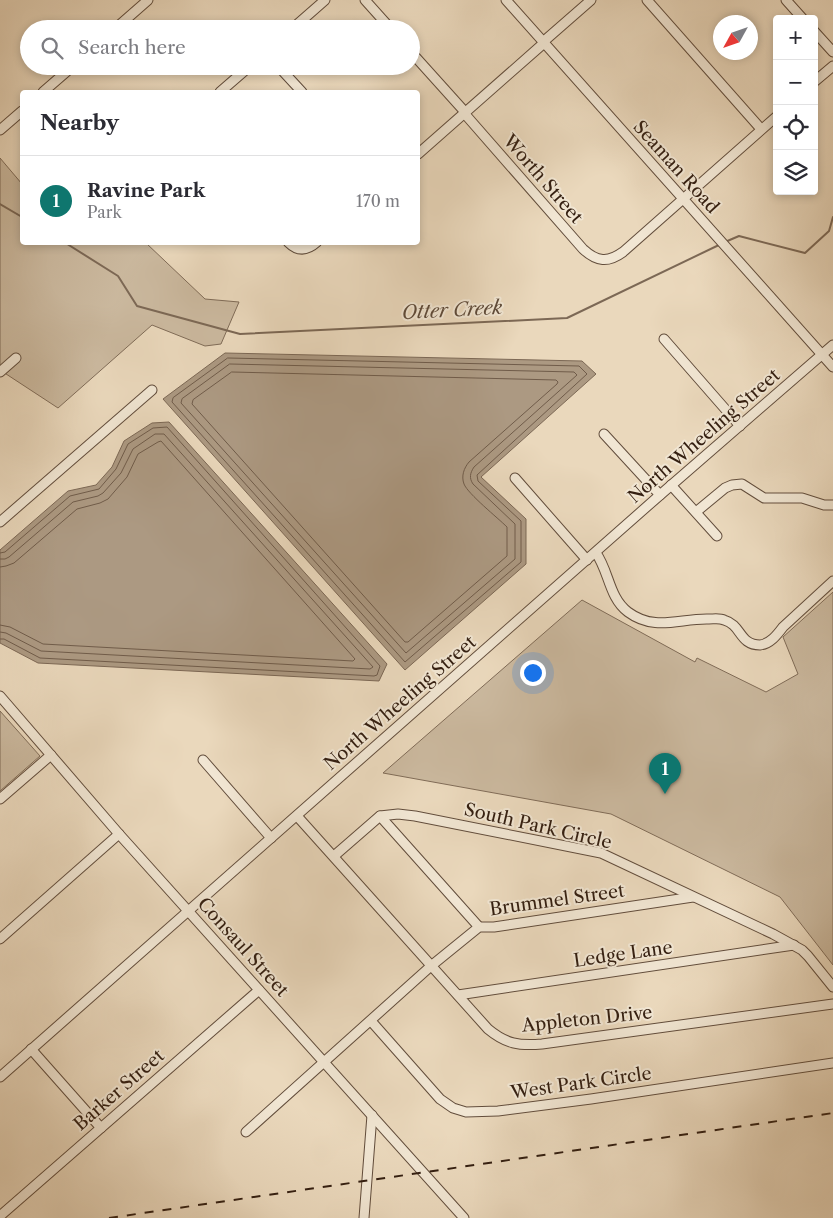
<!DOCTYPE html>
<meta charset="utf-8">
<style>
:root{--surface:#fff;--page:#f7f7f7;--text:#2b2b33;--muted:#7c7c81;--line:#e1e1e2;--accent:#0f766e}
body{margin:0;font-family:"Libre Caslon Text",serif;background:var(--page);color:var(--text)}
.controls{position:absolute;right:15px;top:15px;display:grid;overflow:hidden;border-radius:5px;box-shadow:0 2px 8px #0003}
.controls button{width:45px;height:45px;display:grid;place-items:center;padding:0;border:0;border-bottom:1px solid var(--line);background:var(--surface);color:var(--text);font:25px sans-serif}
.compass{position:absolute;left:713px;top:15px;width:45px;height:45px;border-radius:50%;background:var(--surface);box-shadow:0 2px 8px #0003;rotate:230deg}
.you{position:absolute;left:532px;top:672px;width:18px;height:18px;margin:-12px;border:4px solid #fff;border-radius:50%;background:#1a73e8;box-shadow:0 0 0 8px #1a73e833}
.badge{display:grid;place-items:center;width:32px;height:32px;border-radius:50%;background:var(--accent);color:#fff;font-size:16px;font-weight:700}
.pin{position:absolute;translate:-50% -41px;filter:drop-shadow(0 1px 2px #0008)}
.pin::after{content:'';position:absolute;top:26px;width:18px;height:15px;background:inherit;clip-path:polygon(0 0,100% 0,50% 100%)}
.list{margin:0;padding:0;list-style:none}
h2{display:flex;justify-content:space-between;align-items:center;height:65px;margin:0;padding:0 20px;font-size:21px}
h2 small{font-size:16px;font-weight:400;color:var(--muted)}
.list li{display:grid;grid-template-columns:32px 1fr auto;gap:15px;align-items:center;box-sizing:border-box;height:90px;padding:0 20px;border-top:1px solid var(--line)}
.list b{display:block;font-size:19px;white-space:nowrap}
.list p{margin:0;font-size:16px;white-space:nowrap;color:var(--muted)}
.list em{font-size:16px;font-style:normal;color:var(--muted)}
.icon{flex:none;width:28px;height:28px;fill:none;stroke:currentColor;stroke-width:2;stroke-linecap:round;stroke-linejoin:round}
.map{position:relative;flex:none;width:833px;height:1218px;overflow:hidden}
.search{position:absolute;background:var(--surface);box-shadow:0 2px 8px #0003;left:20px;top:20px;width:400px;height:55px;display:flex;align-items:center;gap:12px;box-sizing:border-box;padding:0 18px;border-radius:28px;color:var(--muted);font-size:19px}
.panel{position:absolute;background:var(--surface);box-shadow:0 2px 8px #0003;left:20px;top:90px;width:400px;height:155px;border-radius:5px}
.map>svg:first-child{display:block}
.green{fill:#cbb99f;stroke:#806c58}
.water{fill:#ac9982;stroke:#7c6855}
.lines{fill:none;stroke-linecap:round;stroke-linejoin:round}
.shore{stroke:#705c4a;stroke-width:1}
.stream{stroke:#7c6855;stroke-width:2}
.minor-casing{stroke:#624d3c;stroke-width:11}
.minor{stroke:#f1e6d3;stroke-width:9}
.rail{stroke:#341f11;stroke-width:2;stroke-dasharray:9 9;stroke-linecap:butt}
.labels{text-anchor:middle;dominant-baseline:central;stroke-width:4;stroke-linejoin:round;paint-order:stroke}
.street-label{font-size:18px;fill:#341f11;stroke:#f1e6d3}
.water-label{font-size:19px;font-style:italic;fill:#5e4a39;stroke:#f1e6d3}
</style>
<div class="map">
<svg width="833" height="1218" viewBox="0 0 833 1218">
<rect width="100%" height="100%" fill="#ead8bc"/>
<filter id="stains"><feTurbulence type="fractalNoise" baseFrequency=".004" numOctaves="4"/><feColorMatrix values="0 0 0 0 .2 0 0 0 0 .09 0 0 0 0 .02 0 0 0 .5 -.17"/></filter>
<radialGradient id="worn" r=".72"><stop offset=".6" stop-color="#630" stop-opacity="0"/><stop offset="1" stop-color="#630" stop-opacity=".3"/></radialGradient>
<g class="green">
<path d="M 0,158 L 22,184 L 22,242 L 146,243 L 205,299 L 239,302 L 221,344 L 205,346 L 152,325 L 58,408 L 0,370 Z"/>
<path d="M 833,592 L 833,965 L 780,897 L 611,814 L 383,773 L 582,600 L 695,662 L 697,658 L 766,692 L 798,674 L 783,637 Z"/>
<path d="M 0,711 L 40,756 L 0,791 Z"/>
</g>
<g class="water">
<path d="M 225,353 L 582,361 L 596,374 L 481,477 L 526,519 L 526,564 L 405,670 L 163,399 Z"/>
<path d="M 169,422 L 387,664 L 379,681 L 38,663 L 0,643 L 0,550 L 68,491 L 96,485 L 112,467 L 124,441 L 152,423 Z"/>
</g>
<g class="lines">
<g class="shore">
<path d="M 228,358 L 579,366 L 587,374 L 477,475 L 478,481 L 521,521 L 521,562 L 405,662 L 172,402 L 173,398 Z"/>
<path d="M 230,364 L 574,372 L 577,375 L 474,467 C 470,473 469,478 473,484 L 515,524 L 515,559 L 406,653 L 181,403 L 182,399 Z"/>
<path d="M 232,372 L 556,380 L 558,382 L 557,384 L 469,462 C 464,468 461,476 464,484 C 468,494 498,518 507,527 L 507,556 L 408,642 L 405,642 L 192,404 L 193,400 Z"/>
<path d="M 0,553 L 5,552 L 70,496 L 99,489 L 116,469 L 128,444 L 153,428 L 167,427 L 380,666 L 377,675 L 374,676 L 40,658 L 4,639 L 0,639"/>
<path d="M 0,559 L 5,559 L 9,557 L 73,502 L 98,496 L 103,493 L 121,473 L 133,449 L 155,434 L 164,434 L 373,667 L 370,669 L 41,651 L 6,633 L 0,632"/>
<path d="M 0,567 L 6,566 L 14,563 L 77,509 L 100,503 L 108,499 L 127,477 L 138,454 L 158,442 L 161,441 L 355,659 L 353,661 L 43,644 L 10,627 L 0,625"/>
</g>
<g class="stream">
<path d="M 0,204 L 22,217"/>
<path d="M 64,242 L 118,276 L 137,306 L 240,334 L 567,318 L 721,244"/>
<path d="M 725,242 L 739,236 L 805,253 L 829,231 L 833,217"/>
</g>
<defs>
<g id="minor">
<path d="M 365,0 L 391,29"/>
<path d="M 506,0 L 833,367"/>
<path d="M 647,0 L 761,129"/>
<path d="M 786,0 L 803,19"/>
<path d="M 115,29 L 148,0"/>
<path d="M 292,29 L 325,0"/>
<path d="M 814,31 L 833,52"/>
<path d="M 543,42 L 591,0"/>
<path d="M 411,52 L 465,112"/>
<path d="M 278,66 L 302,92"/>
<path d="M 814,82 L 833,66"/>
<path d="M 43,92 L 73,66"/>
<path d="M 220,92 L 250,66"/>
<path d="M 464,113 L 583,249 C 597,262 608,263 623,252 L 777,116"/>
<path d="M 0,130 L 22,111"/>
<path d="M 418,154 L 544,43"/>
<path d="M 288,242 C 298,252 307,251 317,242"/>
<path d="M 664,339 L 740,426"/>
<path d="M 0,372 L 16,358"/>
<path d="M 604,434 L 660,495"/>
<path d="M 515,478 L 587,560"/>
<path d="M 671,485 L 717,536"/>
<path d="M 696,512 L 725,488 L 732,485 L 742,484 L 764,498 L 802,498 L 824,505 L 833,505"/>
<path d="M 0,522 L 152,390"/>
<path d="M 596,553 C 609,571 609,598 628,612 C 655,632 680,618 709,619 C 714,619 720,618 724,620 C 742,625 739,645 760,645 C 770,644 777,635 783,627 L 833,581"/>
<path d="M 0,696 L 119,834 L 464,1218"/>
<path d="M 203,760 L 271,838"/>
<path d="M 0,799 L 51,755"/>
<path d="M 297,816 L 488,1029 C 506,1044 519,1046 542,1044 L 833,1004"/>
<path d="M 380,816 L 479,927"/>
<path d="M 334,856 L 380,816 L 398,814 L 415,816 L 601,853 L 773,934 L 802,950 L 808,956 L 833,987"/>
<path d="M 0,939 L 119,834"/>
<path d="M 458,995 L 794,945"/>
<path d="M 371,1021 L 440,1099 L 453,1108 L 466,1112 L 498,1111 L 591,1099 L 833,1063"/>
<path d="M 31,1049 L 101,1128"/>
<path d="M 0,1077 L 660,495 L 833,345"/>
<path d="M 246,1132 L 431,966 L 479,927 L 494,927 L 693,897"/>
<path d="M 0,1216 L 259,990"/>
<path d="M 364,1218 L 372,1115"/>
</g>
</defs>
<use href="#minor" class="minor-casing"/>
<use href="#minor" class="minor"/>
<path class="rail" d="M 109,1218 L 833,1113"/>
</g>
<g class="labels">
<g class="street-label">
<text transform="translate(676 167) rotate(48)">Seaman Road</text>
<text transform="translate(543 179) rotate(49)">Worth Street</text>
<text transform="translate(704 436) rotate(-41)">North Wheeling Street</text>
<text transform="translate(400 703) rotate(-41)">North Wheeling Street</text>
<text transform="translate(538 826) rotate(13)">South Park Circle</text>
<text transform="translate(557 900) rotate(-8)">Brummel Street</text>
<text transform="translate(243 947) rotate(48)">Consaul Street</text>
<text transform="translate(623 954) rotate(-8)">Ledge Lane</text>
<text transform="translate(587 1019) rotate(-6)">Appleton Drive</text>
<text transform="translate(581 1083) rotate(-8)">West Park Circle</text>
<text transform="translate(119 1090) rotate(-41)">Barker Street</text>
</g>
<g class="water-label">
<text transform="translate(452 310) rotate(-3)">Otter Creek</text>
</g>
</g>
<rect width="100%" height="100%" filter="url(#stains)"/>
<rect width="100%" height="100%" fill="url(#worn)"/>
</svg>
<div class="controls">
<button>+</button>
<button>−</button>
<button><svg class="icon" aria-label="locate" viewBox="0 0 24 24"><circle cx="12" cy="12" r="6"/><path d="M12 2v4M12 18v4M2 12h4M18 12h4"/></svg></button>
<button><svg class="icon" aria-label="layers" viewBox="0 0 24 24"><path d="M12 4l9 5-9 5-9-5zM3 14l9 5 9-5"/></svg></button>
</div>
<svg class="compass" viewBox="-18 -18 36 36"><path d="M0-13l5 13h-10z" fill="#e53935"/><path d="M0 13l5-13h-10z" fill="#7c7c81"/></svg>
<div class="you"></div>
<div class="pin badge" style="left:665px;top:794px">1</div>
<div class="search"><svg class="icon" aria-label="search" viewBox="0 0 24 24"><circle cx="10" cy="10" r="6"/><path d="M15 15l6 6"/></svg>Search here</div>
<section class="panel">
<h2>Nearby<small></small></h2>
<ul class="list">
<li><span class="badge">1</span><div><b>Ravine Park</b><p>Park</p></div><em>170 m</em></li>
</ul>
</section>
</div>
